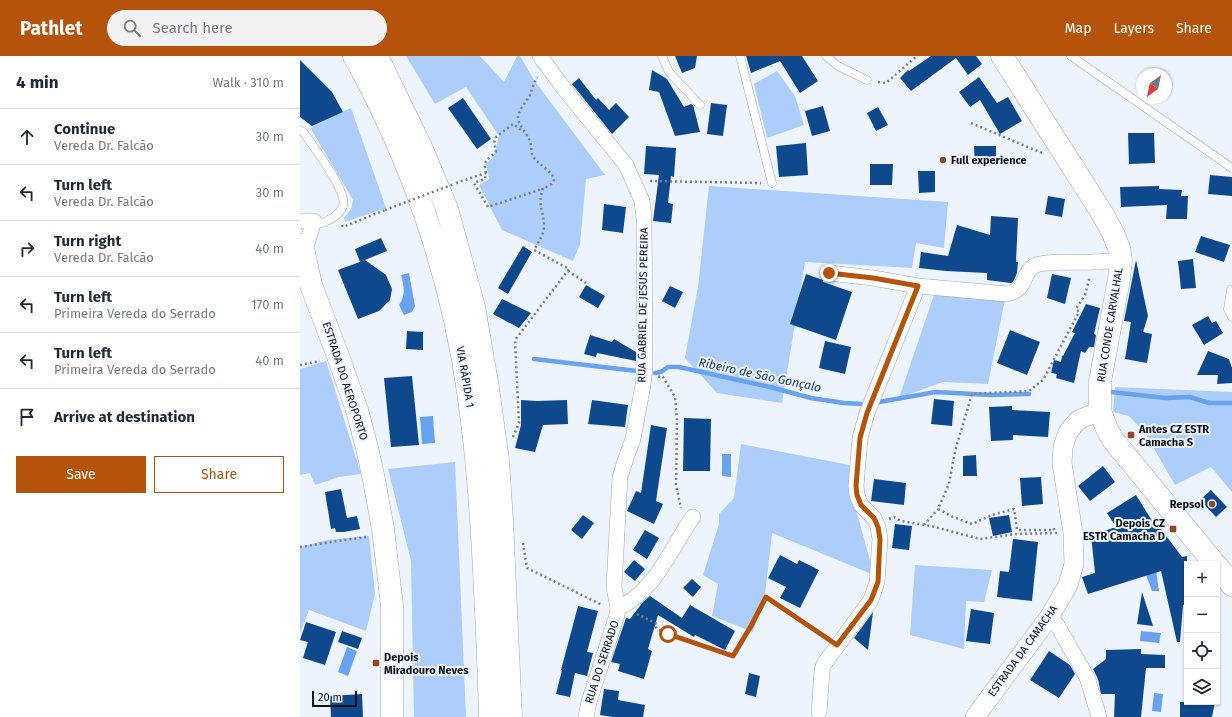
<!DOCTYPE html>
<meta charset="utf-8">
<style>
:root{--surface:#fff;--page:#f2f2f3;--text:#1f2937;--muted:#747a83;--line:#e0e1e3;--accent:#b45309}
body{margin:0;font-family:"Fira Sans",sans-serif;background:var(--page);color:var(--text)}
.controls{position:absolute;right:12px;bottom:12px;display:grid;overflow:hidden;border-radius:0px;box-shadow:0 1px 3px #0004}
.controls button{width:36px;height:36px;display:grid;place-items:center;padding:0;border:0;border-bottom:1px solid var(--line);background:var(--surface);color:var(--text);font:20px sans-serif}
.compass{position:absolute;left:836px;top:12px;width:36px;height:36px;border-radius:50%;background:var(--surface);box-shadow:0 1px 3px #0004;rotate:213deg}
.scale{position:absolute;left:12px;bottom:10px;width:45px;box-sizing:border-box;padding-left:4px;border:2px solid #0e1013;border-top:0;font-size:11px;line-height:14px;white-space:nowrap;color:#0e1013;-webkit-text-stroke:3px #edf4fe;paint-order:stroke}
.stop{position:absolute;width:12px;height:12px;margin:-9px;border:3px solid #b45309;border-radius:50%;background:#fff}
.stop.end{background:#b45309;border-color:#fff;box-shadow:0 1px 4px #0008}
.list{margin:0;padding:0;list-style:none}
h2{display:flex;justify-content:space-between;align-items:center;height:52px;margin:0;padding:0 16px;font-size:17px}
h2 small{font-size:13px;font-weight:400;color:var(--muted)}
.list li{display:grid;grid-template-columns:26px 1fr auto;gap:12px;align-items:center;box-sizing:border-box;height:56px;padding:0 16px;border-top:1px solid var(--line)}
.list b{display:block;font-size:15px;white-space:nowrap}
.list p{margin:0;font-size:13px;white-space:nowrap;color:var(--muted)}
.list em{font-size:13px;font-style:normal;color:var(--muted)}
.actions{display:flex;gap:8px;padding:12px 16px}
.actions a{flex:1;padding:9px 0;border:1px solid var(--accent);border-radius:0px;text-align:center;font-size:14px;color:var(--accent)}
.actions .main{background:var(--accent);color:#fff}
.icon{flex:none;width:22px;height:22px;fill:none;stroke:currentColor;stroke-width:2;stroke-linecap:round;stroke-linejoin:round}
.map{position:relative;flex:none;width:932px;height:661px;overflow:hidden}
header{display:flex;align-items:center;gap:24px;box-sizing:border-box;height:56px;padding:0 20px;background:var(--accent);color:#fff}
header strong{font-size:19px}
nav{display:flex;gap:22px;margin-inline-start:auto;font-size:14px}
.search{width:280px;height:36px;background:var(--page);display:flex;align-items:center;gap:10px;box-sizing:border-box;padding:0 14px;border-radius:22px;color:var(--muted);font-size:15px}
main{display:flex}
aside{flex:1;background:var(--surface)}
.map>svg:first-child{display:block}
.green{fill:#adcdfa}
.water{fill:#69a2ee}
.lines{fill:none;stroke-linecap:round;stroke-linejoin:round}
.stream{stroke:#69a2ee;stroke-width:4.5}
.building{fill:#0f498d}
.service-casing{stroke:#a1a7b0;stroke-width:9}
.minor-casing{stroke:#a1a7b0;stroke-width:16}
.tertiary-casing{stroke:#a1a7b0;stroke-width:20}
.secondary-casing{stroke:#a1a7b0;stroke-width:23}
.trunk-casing{stroke:#a1a7b0;stroke-width:23}
.path{stroke:#7b8086;stroke-width:2.5;stroke-dasharray:2 3;stroke-linecap:butt}
.service{stroke:#fff;stroke-width:8}
.minor{stroke:#fff;stroke-width:15}
.tertiary{stroke:#fff;stroke-width:19}
.secondary{stroke:#fff;stroke-width:22}
.trunk{stroke:#fff;stroke-width:22}
.path-bridge{stroke:#7b8086;stroke-width:2.5;stroke-dasharray:2 3;stroke-linecap:butt}
.route{stroke:#b45309;stroke-width:5}
.poi-dot{fill:#914a25;stroke:#edf4fe;stroke-width:1.5}
.labels{text-anchor:middle;dominant-baseline:central;stroke-width:4;stroke-linejoin:round;paint-order:stroke}
.poi-label{font-size:11px;font-weight:bold;fill:#0e1013;stroke:#edf4fe;text-anchor:start}
.street-label{font-size:11px;fill:#0e1013;stroke:#edf4fe}
.water-label{font-size:12px;font-style:italic;fill:#133969;stroke:#edf4fe}
</style>
<header>
<strong>Pathlet</strong>
<div class="search"><svg class="icon" aria-label="search" viewBox="0 0 24 24"><circle cx="10" cy="10" r="6"/><path d="M15 15l6 6"/></svg>Search here</div>
<nav><a>Map</a><a>Layers</a><a>Share</a></nav>
</header>
<main>
<aside>
<h2>4 min<small>Walk · 310 m</small></h2>
<ul class="list">
<li><svg class="icon" aria-label="ahead" viewBox="0 0 24 24"><path d="M12 20V5M6 11l6-6 6 6"/></svg><div><b>Continue</b><p>Vereda Dr. Falcão</p></div><em>30 m</em></li>
<li><svg class="icon" aria-label="left" viewBox="0 0 24 24"><path d="M17 20v-9H6M10 6l-5 5 5 5"/></svg><div><b>Turn left</b><p>Vereda Dr. Falcão</p></div><em>30 m</em></li>
<li><svg class="icon" aria-label="right" viewBox="0 0 24 24"><path d="M7 20v-9h11M14 6l5 5-5 5"/></svg><div><b>Turn right</b><p>Vereda Dr. Falcão</p></div><em>40 m</em></li>
<li><svg class="icon" aria-label="left" viewBox="0 0 24 24"><path d="M17 20v-9H6M10 6l-5 5 5 5"/></svg><div><b>Turn left</b><p>Primeira Vereda do Serrado</p></div><em>170 m</em></li>
<li><svg class="icon" aria-label="left" viewBox="0 0 24 24"><path d="M17 20v-9H6M10 6l-5 5 5 5"/></svg><div><b>Turn left</b><p>Primeira Vereda do Serrado</p></div><em>40 m</em></li>
<li><svg class="icon" aria-label="arrive" viewBox="0 0 24 24"><path d="M6 21V4h12l-3 4 3 4H6"/></svg><div><b>Arrive at destination</b></div></li>
</ul>
<div class="actions"><a class="main">Save</a><a>Share</a></div>
</aside>
<div class="map">
<svg width="932" height="661" viewBox="0 0 932 661">
<rect width="100%" height="100%" fill="#edf4fe"/>
<g class="green">
<path d="M 106,0 L 180,0 L 204,26 L 217,0 L 220,0 L 234,24 L 305,119 L 286,123 L 280,188 L 273,205 L 202,174 L 179,129 L 189,123 L 186,108 L 194,100 L 199,80 L 166,31 L 135,48 Z"/>
<path d="M 477,15 L 495,40 L 504,69 L 467,82 L 454,28 Z"/>
<path d="M 51,52 L 86,152 L 45,166 L 44,162 L 51,153 L 53,144 L 11,73 L 13,70 Z"/>
<path d="M 409,130 L 648,146 L 644,192 L 616,187 L 612,212 L 505,206 L 482,347 L 417,337 L 385,302 L 398,231 Z"/>
<path d="M 635,236 L 705,243 L 688,328 L 643,326 L 599,342 Z"/>
<path d="M 26,305 L 61,418 L 39,421 L 15,429 L 10,417 L 0,419 L 0,313 Z"/>
<path d="M 815,331 L 932,336 L 932,436 L 911,411 L 875,429 L 845,377 L 829,360 L 813,356 Z"/>
<path d="M 441,388 L 554,410 L 552,439 L 574,519 L 472,477 L 465,539 L 453,576 L 412,560 L 418,528 L 403,519 L 419,468 L 419,458 L 434,442 Z"/>
<path d="M 155,406 L 166,661 L 114,661 L 111,505 L 88,413 Z"/>
<path d="M 69,480 L 75,538 L 66,575 L 9,554 L 0,577 L 0,491 L 27,484 Z"/>
<path d="M 615,509 L 692,514 L 684,546 L 666,545 L 664,593 L 610,579 Z"/>
</g>
<g class="water">
<path d="M 109,217 L 115,250 L 112,256 L 104,259 L 99,249 C 106,239 104,230 101,219 Z"/>
<path d="M 133,360 L 135,387 L 122,388 L 120,361 Z"/>
<path d="M 422,398 L 431,398 L 431,421 L 422,420 Z"/>
<path d="M 856,514 L 859,535 L 852,535 L 845,516 Z"/>
<path d="M 841,575 L 861,577 L 859,587 L 840,585 Z"/>
<path d="M 47,591 L 57,595 L 48,620 L 38,616 Z"/>
<path d="M 854,637 L 863,638 L 861,656 L 852,655 Z"/>
</g>
<g class="lines">
<g class="stream">
<path d="M 234,303 L 337,315"/>
<path d="M 355,317 L 361,316 L 368,311 L 379,311 L 470,331 L 511,342 L 544,347 L 562,348"/>
<path d="M 811,336 L 866,342 L 890,341 L 909,347 L 932,347"/>
<path d="M 579,346 L 636,336 L 691,339 L 729,338"/>
</g>
</g>
<g class="building">
<path d="M 375,0 L 397,0 L 395,12 L 382,17 Z"/>
<path d="M 446,0 L 502,0 L 518,25 L 500,37 L 480,5 L 451,17 Z"/>
<path d="M 631,0 L 676,0 L 682,8 L 668,19 L 656,2 L 611,35 L 600,22 L 608,14 L 609,15 Z"/>
<path d="M 0,4 L 32,36 L 43,56 L 12,70 L 0,61 Z"/>
<path d="M 352,14 L 367,23 L 384,51 L 391,48 L 393,49 L 400,76 L 375,80 L 359,36 L 349,34 Z"/>
<path d="M 679,21 L 697,47 L 708,41 L 722,65 L 700,78 L 680,44 L 670,51 L 659,36 Z"/>
<path d="M 279,22 L 296,44 L 298,42 L 309,54 L 316,47 L 329,61 L 312,78 L 272,28 Z"/>
<path d="M 163,42 L 191,83 L 177,93 L 148,52 Z"/>
<path d="M 411,47 L 427,49 L 423,80 L 407,78 Z"/>
<path d="M 523,50 L 530,75 L 512,80 L 505,55 Z"/>
<path d="M 578,51 L 588,69 L 576,75 L 567,57 Z"/>
<path d="M 828,77 L 854,77 L 855,107 L 829,108 Z"/>
<path d="M 506,87 L 508,119 L 479,121 L 476,90 Z"/>
<path d="M 346,90 L 376,92 L 374,121 L 371,120 L 368,147 L 373,148 L 371,167 L 353,165 L 359,119 L 344,118 Z"/>
<path d="M 674,90 L 696,90 L 696,109 L 675,110 Z"/>
<path d="M 570,108 L 593,108 L 592,129 L 570,129 Z"/>
<path d="M 618,115 L 635,115 L 635,136 L 619,137 Z"/>
<path d="M 910,119 L 932,121 L 932,140 L 908,138 Z"/>
<path d="M 859,130 L 859,133 L 882,134 L 881,140 L 888,140 L 887,163 L 866,163 L 867,149 L 821,151 L 820,131 Z"/>
<path d="M 748,140 L 765,143 L 762,161 L 745,158 Z"/>
<path d="M 304,148 L 326,151 L 323,177 L 302,174 Z"/>
<path d="M 691,160 L 718,162 L 716,206 L 718,206 L 717,217 L 713,226 L 711,227 L 687,224 L 687,217 L 646,215 L 619,212 L 621,196 L 648,200 L 657,169 L 690,179 Z"/>
<path d="M 901,180 L 930,189 L 924,206 L 895,196 Z"/>
<path d="M 81,182 L 87,195 L 60,206 L 55,193 Z"/>
<path d="M 223,190 L 232,196 L 208,238 L 198,232 Z"/>
<path d="M 893,203 L 896,232 L 881,233 L 878,205 Z"/>
<path d="M 65,204 L 86,219 L 92,233 L 90,244 L 79,255 L 58,263 L 38,214 Z"/>
<path d="M 836,204 L 848,260 L 843,276 L 852,278 L 847,307 L 825,303 L 831,266 L 824,265 Z"/>
<path d="M 506,218 L 523,224 L 523,226 L 552,236 L 536,284 L 490,268 Z"/>
<path d="M 752,218 L 771,222 L 765,248 L 747,242 Z"/>
<path d="M 286,229 L 305,240 L 298,252 L 279,241 Z"/>
<path d="M 370,230 L 383,236 L 375,252 L 362,245 Z"/>
<path d="M 202,243 L 231,257 L 219,272 L 193,258 Z"/>
<path d="M 786,248 L 800,252 L 794,278 L 796,279 L 794,291 L 789,291 L 785,297 L 781,295 L 774,327 L 756,322 L 757,318 L 751,317 L 754,304 L 761,306 L 762,300 L 763,300 L 775,277 L 772,276 Z"/>
<path d="M 908,260 L 912,267 L 916,265 L 923,277 L 904,289 L 892,269 Z"/>
<path d="M 710,274 L 740,286 L 727,319 L 697,307 Z"/>
<path d="M 107,275 L 123,276 L 123,294 L 106,293 Z"/>
<path d="M 290,279 L 312,286 L 314,283 L 336,296 L 336,305 L 297,297 L 296,301 L 284,298 Z"/>
<path d="M 525,285 L 551,291 L 545,318 L 519,312 Z"/>
<path d="M 908,295 L 929,303 L 932,312 L 932,327 L 917,328 L 918,319 L 897,319 Z"/>
<path d="M 112,320 L 119,389 L 91,391 L 84,322 Z"/>
<path d="M 634,343 L 654,345 L 652,370 L 631,368 Z"/>
<path d="M 221,344 L 237,345 L 267,344 L 268,368 L 243,369 L 235,396 L 215,392 L 221,369 Z"/>
<path d="M 292,344 L 328,349 L 325,371 L 288,368 Z"/>
<path d="M 712,350 L 712,354 L 750,356 L 748,381 L 713,379 L 713,384 L 691,385 L 689,351 Z"/>
<path d="M 384,362 L 411,363 L 410,415 L 383,415 Z"/>
<path d="M 351,369 L 367,372 L 356,445 L 363,448 L 354,468 L 327,455 L 336,435 L 341,437 Z"/>
<path d="M 676,399 L 677,420 L 663,420 L 663,400 Z"/>
<path d="M 803,410 L 815,426 L 790,445 L 778,430 Z"/>
<path d="M 741,421 L 743,448 L 722,450 L 720,422 Z"/>
<path d="M 574,423 L 606,427 L 604,449 L 571,445 Z"/>
<path d="M 41,433 L 47,462 L 57,460 L 60,473 L 44,476 L 36,476 L 35,472 L 31,473 L 25,436 Z"/>
<path d="M 911,434 L 927,451 L 916,461 L 900,444 Z"/>
<path d="M 836,439 L 856,471 L 858,469 L 882,501 L 887,500 L 887,548 L 883,549 L 880,586 L 877,586 L 861,515 L 788,538 L 782,521 L 795,517 L 791,479 L 816,471 L 807,457 Z"/>
<path d="M 283,459 L 294,467 L 282,483 L 271,474 Z"/>
<path d="M 709,459 L 712,476 L 693,480 L 689,462 Z"/>
<path d="M 595,468 L 612,470 L 609,494 L 592,492 Z"/>
<path d="M 345,474 L 359,482 L 347,503 L 333,494 Z"/>
<path d="M 713,483 L 738,486 L 732,545 L 697,541 L 700,515 L 709,516 Z"/>
<path d="M 480,499 L 497,508 L 499,504 L 519,514 L 500,552 L 480,542 L 486,531 L 468,522 Z"/>
<path d="M 334,504 L 345,513 L 335,525 L 324,516 Z"/>
<path d="M 392,523 L 401,531 L 393,541 L 383,532 Z"/>
<path d="M 842,536 L 853,570 L 837,568 Z"/>
<path d="M 350,540 L 382,562 L 390,549 L 435,575 L 425,594 L 395,579 L 394,581 L 358,559 L 348,593 L 352,595 L 344,623 L 318,615 L 320,608 L 311,606 L 326,562 L 330,563 L 343,546 Z"/>
<path d="M 278,550 L 298,555 L 287,596 L 293,597 L 287,620 L 275,617 L 270,641 L 256,638 L 262,614 L 261,614 Z"/>
<path d="M 671,553 L 694,557 L 690,588 L 666,585 Z"/>
<path d="M 573,556 L 568,594 L 554,582 Z"/>
<path d="M 6,566 L 36,576 L 25,609 L 3,602 L 8,586 L 0,584 Z"/>
<path d="M 42,575 L 62,582 L 58,593 L 38,586 Z"/>
<path d="M 841,593 L 841,598 L 865,599 L 865,612 L 846,612 L 841,661 L 814,661 L 815,638 L 801,638 L 798,623 L 793,613 L 806,603 L 806,594 Z"/>
<path d="M 749,595 L 770,609 L 775,618 L 759,642 L 730,624 Z"/>
<path d="M 449,617 L 460,620 L 456,641 L 445,638 Z"/>
<path d="M 304,633 L 319,635 L 318,644 L 345,649 L 343,661 L 313,661 L 300,659 Z"/>
<path d="M 62,638 L 63,661 L 31,661 L 30,640 Z"/>
<path d="M 880,646 L 915,646 L 912,661 L 880,661 Z"/>
</g>
<g class="lines">
<defs>
<g id="service">
<path d="M 362,0 L 369,16 L 400,49"/>
<path d="M 440,0 L 472,127"/>
<path d="M 526,0 L 538,10 L 567,24"/>
<path d="M 771,0 L 932,112"/>
<path d="M 0,74 L 4,77 C 13,90 48,136 43,150 C 39,160 31,163 22,167 L 14,165"/>
<path d="M 931,234 L 928,253 L 932,261"/>
</g>
<g id="minor">
<path d="M 240,0 L 265,34 L 326,109 L 342,145 L 344,162 L 345,311 L 343,329 L 333,383 L 326,402 L 320,421 L 314,531 L 318,552"/>
<path d="M 0,165 L 14,165 L 4,197"/>
<path d="M 529,217 L 573,222 L 618,230 L 707,238 C 729,233 720,219 734,210 C 743,204 780,207 793,206 C 802,206 811,205 821,204"/>
<path d="M 750,560 L 757,569 L 787,621 L 799,661"/>
<path d="M 519,656 L 522,615 L 524,608 L 571,544 L 577,526 L 580,483 L 578,471 L 574,462 L 561,449 L 557,439 L 556,430 L 560,382 L 567,357 L 618,230"/>
<path d="M 286,661 L 289,646 L 317,559 L 318,552 C 356,535 370,493 393,461"/>
</g>
<path id="tertiary" d="M 675,661 L 750,560 L 768,529 L 774,508 L 773,477 L 762,407 L 763,391 L 768,376 L 778,364 L 800,355"/>
<g id="secondary">
<path d="M 702,0 L 802,157 L 813,177 L 819,192 L 821,204 L 819,223 L 800,325 L 800,355 L 807,373 L 813,384 L 915,508"/>
<path d="M 0,189 L 4,197 L 11,229 L 38,300 L 57,354 L 67,392 L 74,424 L 83,473 L 92,550 L 92,661"/>
<path d="M 917,510 L 932,529"/>
</g>
<g id="trunk">
<path d="M 54,0 C 111,101 152,221 168,336 C 178,402 182,468 185,534 C 187,576 189,619 190,661"/>
<path d="M 77,0 L 121,91 L 147,153 L 174,251 L 188,332 L 198,405 L 202,465 L 211,661"/>
</g>
</defs>
<use href="#service" class="service-casing"/>
<use href="#minor" class="minor-casing"/>
<use href="#tertiary" class="tertiary-casing"/>
<use href="#secondary" class="secondary-casing"/>
<use href="#trunk" class="trunk-casing"/>
<g class="path">
<path d="M 578,26 L 586,27 L 617,0"/>
<path d="M 671,67 L 742,97"/>
<path d="M 186,117 C 182,102 189,105 196,95 L 194,87 L 196,81 L 213,68 L 224,76"/>
<path d="M 350,125 L 461,127"/>
<path d="M 156,127 L 186,117 L 185,123 L 174,127 L 188,151 L 242,133"/>
<path d="M 42,169 L 43,171 L 85,154"/>
<path d="M 268,215 L 286,227"/>
<path d="M 0,309 L 20,305"/>
<path d="M 358,321 L 362,320 L 363,321 L 375,341 L 377,364 L 376,429 L 381,452"/>
<path d="M 213,381 L 219,367 L 215,284 L 269,213 L 234,194 C 238,186 244,179 244,170 C 244,154 237,151 243,132 C 247,131 254,128 254,123 C 253,117 239,108 235,103 C 229,97 233,90 229,83 C 226,76 218,69 218,61 C 219,53 227,45 230,39 C 232,33 234,27 237,21"/>
<path d="M 589,463 L 594,461 L 601,465 L 631,470 L 680,483 L 716,478 L 757,477"/>
<path d="M 624,469 L 638,453"/>
<path d="M 754,472 L 754,474 L 717,474 L 714,453 L 692,459 L 672,468 L 653,461 L 638,453 L 649,428 L 655,395 L 672,338 L 729,335 L 743,324 L 779,256 L 776,253 L 785,239 L 790,220"/>
<path d="M 223,487 L 227,512 L 302,549"/>
<path d="M 0,491 L 44,484 L 67,481"/>
<path d="M 337,558 L 357,568 L 356,572 L 368,578 L 433,600 L 451,570 L 467,541 L 527,582"/>
</g>
<use href="#service" class="service"/>
<use href="#minor" class="minor"/>
<use href="#tertiary" class="tertiary"/>
<use href="#secondary" class="secondary"/>
<use href="#trunk" class="trunk"/>
<path class="path-bridge" d="M 85,154 L 154,128"/>
</g>
<g class="lines">
<path class="route" d="M 368,578 L 433,600 L 451,570 L 466,541 L 537,589 L 571,544 L 578,526 L 580,483 L 578,471 L 574,462 L 561,449 L 557,439 L 556,430 L 560,382 L 567,357 L 618,230 L 573,222 L 529,217"/>
</g>
<g class="poi-dot">
<circle cx="643" cy="104" r="4"/>
<rect x="827" y="375" width="8" height="8" rx="2"/>
<circle cx="912" cy="448" r="4"/>
<rect x="869" y="469" width="8" height="8" rx="2"/>
<rect x="72" y="603" width="8" height="8" rx="2"/>
</g>
<g class="labels">
<g class="poi-label">
<text x="651" y="104">Full experience</text>
<text x="839" y="373">Antes CZ ESTR<tspan x="839" dy="13">Camacha S</tspan></text>
<text x="904" y="448" text-anchor="end">Repsol</text>
<text x="865" y="467" text-anchor="end">Depois CZ<tspan x="865" dy="13">ESTR Camacha D</tspan></text>
<text x="84" y="601">Depois<tspan x="84" dy="13">Miradouro Neves</tspan></text>
</g>
<g class="street-label">
<text transform="translate(343 249) rotate(-89)">RUA GABRIEL DE JESUS PEREIRA</text>
<text transform="translate(810 269) rotate(-81)">RUA CONDE CARVALHAL</text>
<text transform="translate(165 321) rotate(80)">VIA RÁPIDA 1</text>
<text transform="translate(45 325) rotate(72)">ESTRADA DO AEROPORTO</text>
<text transform="translate(723 595) rotate(-54)">ESTRADA DA CAMACHA</text>
<text transform="translate(302 606) rotate(-72)">RUA DO SERRADO</text>
</g>
<g class="water-label">
<text transform="translate(460 319) rotate(12)">Ribeiro de São Gonçalo</text>
</g>
</g>
</svg>
<div class="controls">
<button>+</button>
<button>−</button>
<button><svg class="icon" aria-label="locate" viewBox="0 0 24 24"><circle cx="12" cy="12" r="6"/><path d="M12 2v4M12 18v4M2 12h4M18 12h4"/></svg></button>
<button><svg class="icon" aria-label="layers" viewBox="0 0 24 24"><path d="M12 4l9 5-9 5-9-5zM3 14l9 5 9-5"/></svg></button>
</div>
<svg class="compass" viewBox="-18 -18 36 36"><path d="M0-13l5 13h-10z" fill="#e53935"/><path d="M0 13l5-13h-10z" fill="#747a83"/></svg>
<div class="scale">20 m</div>
<div class="stop" style="left:368px;top:578px"></div>
<div class="stop end" style="left:529px;top:217px"></div>
</div>
</main>
